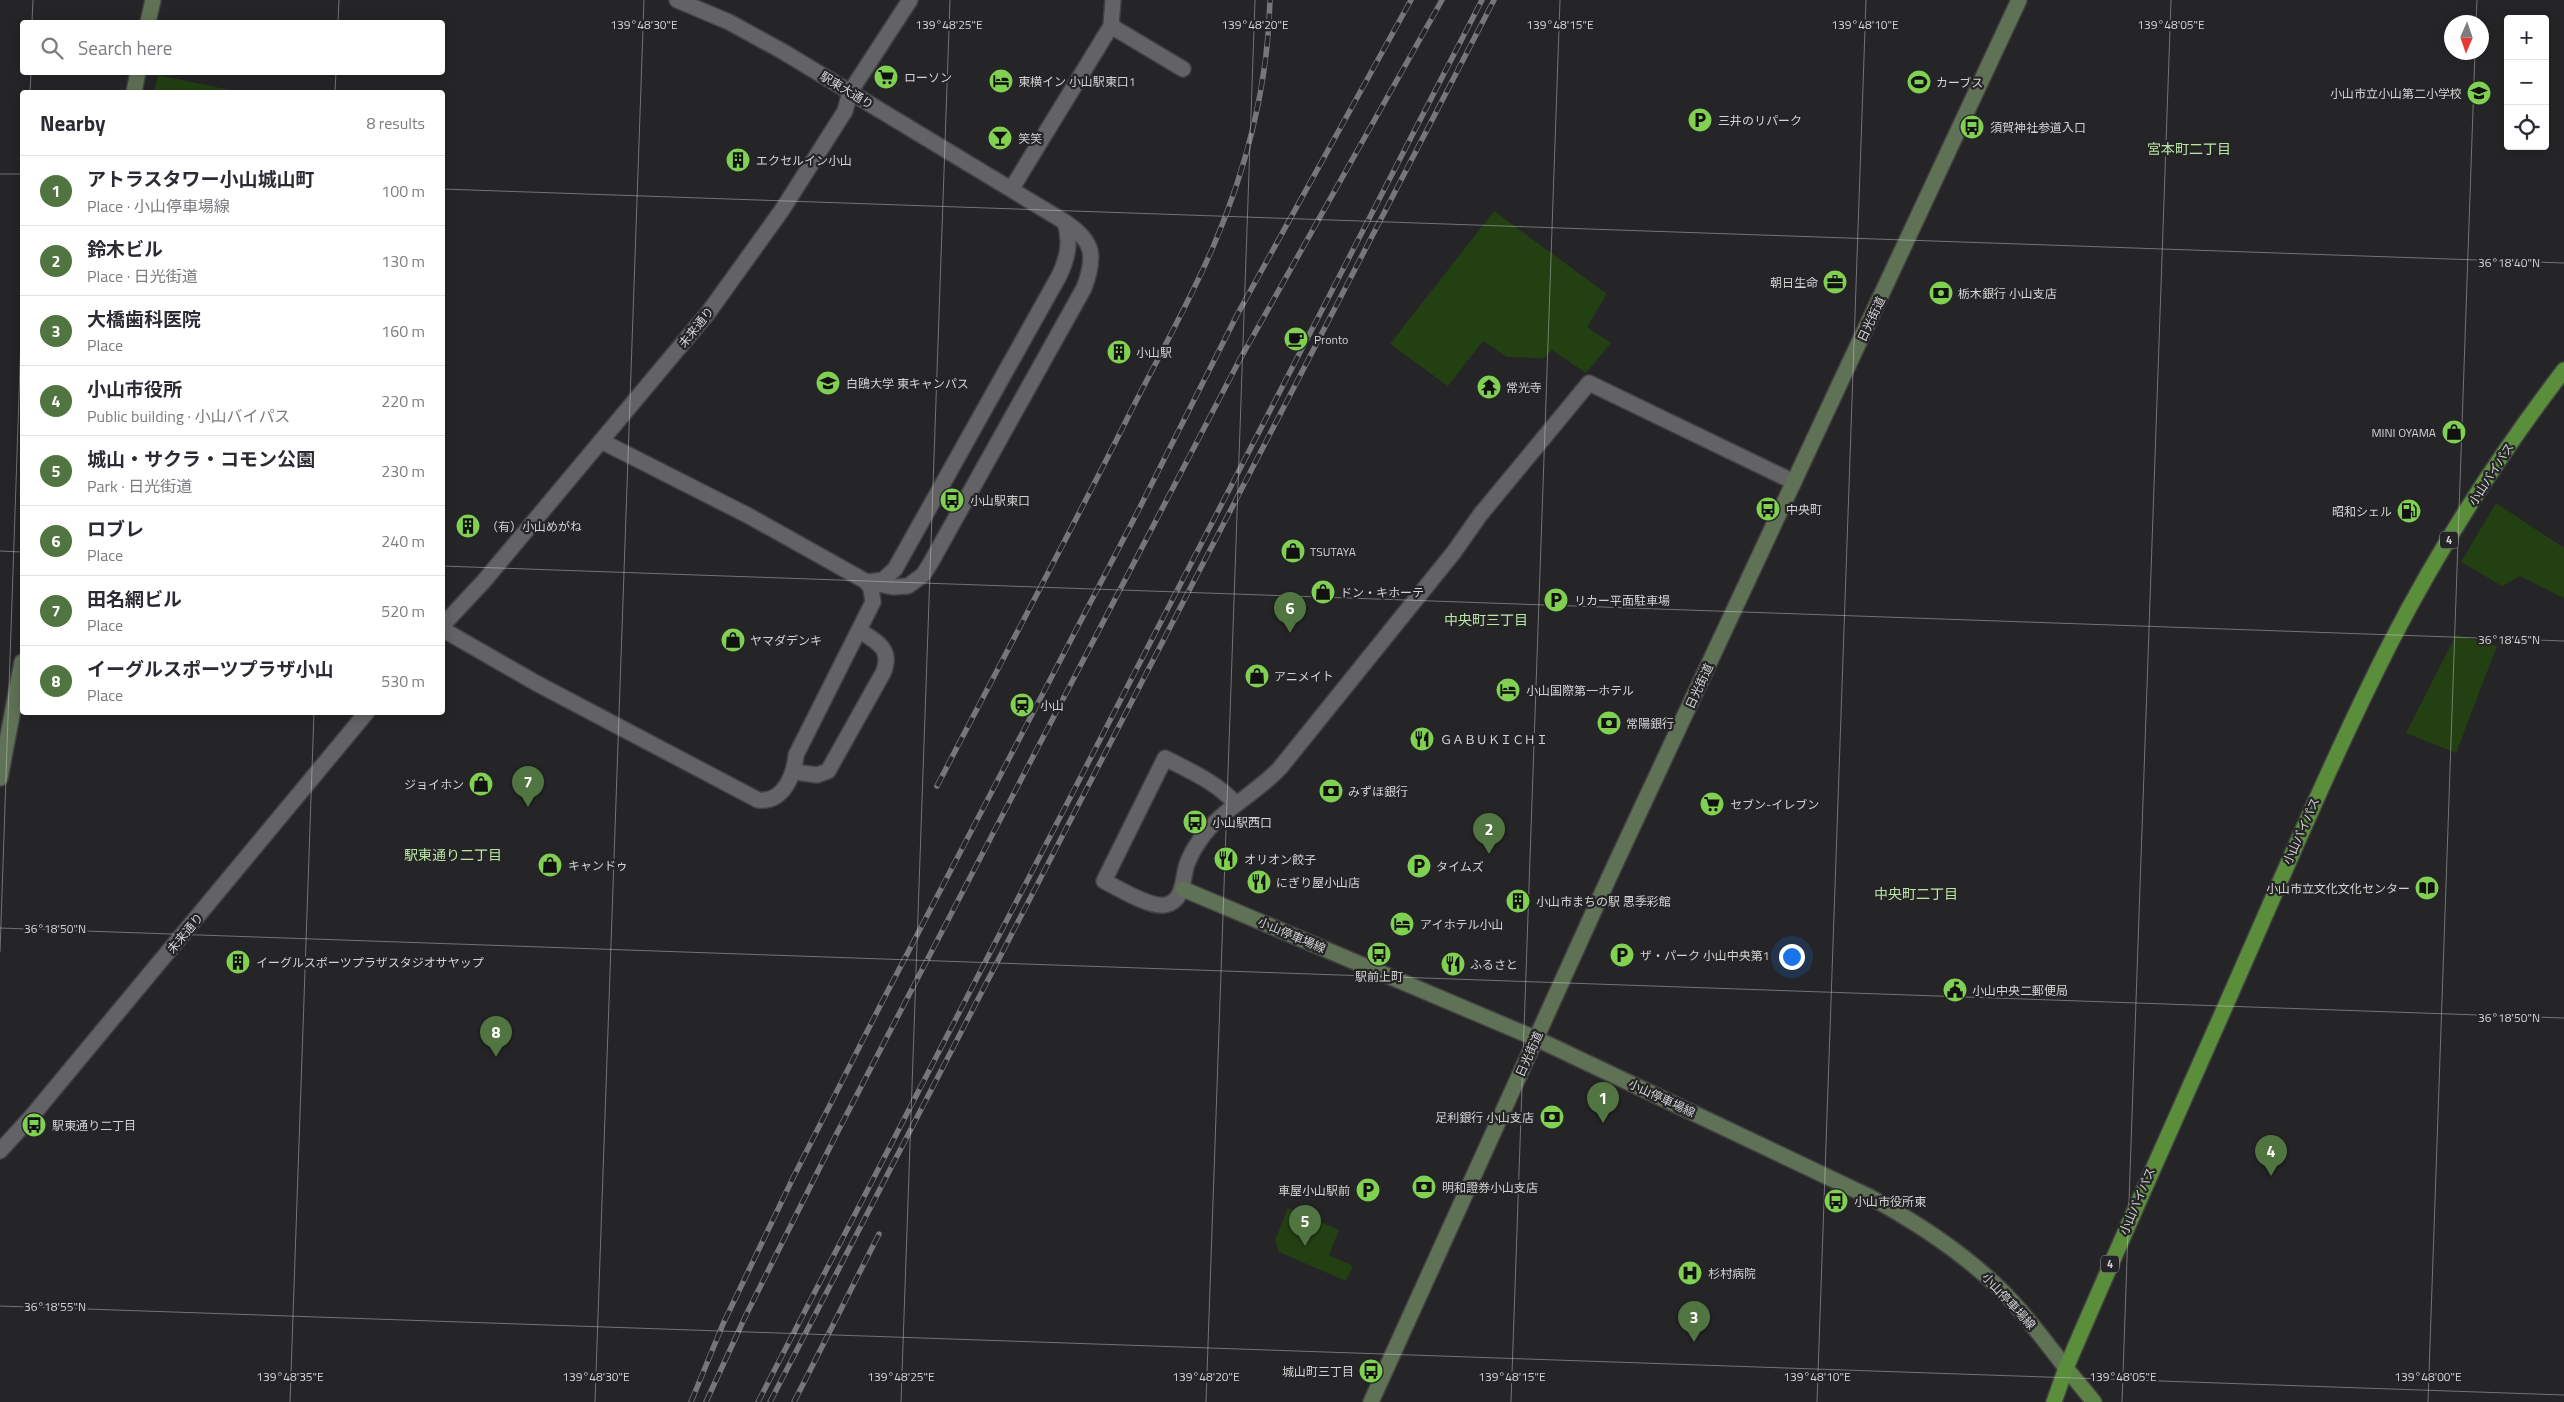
<!DOCTYPE html>
<meta charset="utf-8">
<style>
:root{--surface:#fff;--page:#f7f7f7;--text:#2b2b33;--muted:#7c7c81;--line:#e1e1e2;--accent:#517540}
body{margin:0;font-family:"Titillium Web","Noto Sans JP",sans-serif;background:var(--page);color:var(--text)}
.controls{position:absolute;right:15px;top:15px;display:grid;overflow:hidden;border-radius:5px;box-shadow:0 2px 12px #0003}
.controls button{width:45px;height:45px;display:grid;place-items:center;padding:0;border:0;border-bottom:1px solid var(--line);background:var(--surface);color:var(--text);font:25px sans-serif}
.compass{position:absolute;left:2444px;top:15px;width:45px;height:45px;border-radius:50%;background:var(--surface);box-shadow:0 2px 12px #0003;rotate:182deg}
.you{position:absolute;left:1791px;top:956px;width:18px;height:18px;margin:-12px;border:4px solid #fff;border-radius:50%;background:#1a73e8;box-shadow:0 0 0 8px #1a73e833}
.badge{display:grid;place-items:center;width:32px;height:32px;border-radius:50%;background:var(--accent);color:#fff;font-size:16px;font-weight:700}
.pin{position:absolute;translate:-50% -41px;filter:drop-shadow(0 1px 2px #0008)}
.pin::after{content:'';position:absolute;top:26px;width:18px;height:15px;background:inherit;clip-path:polygon(0 0,100% 0,50% 100%)}
.list{margin:0;padding:0;list-style:none}
h2{display:flex;justify-content:space-between;align-items:center;height:65px;margin:0;padding:0 20px;font-size:21px}
h2 small{font-size:16px;font-weight:400;color:var(--muted)}
.list li{display:grid;grid-template-columns:32px 1fr auto;gap:15px;align-items:center;box-sizing:border-box;height:70px;padding:0 20px;border-top:1px solid var(--line)}
.list b{display:block;font-size:19px;white-space:nowrap}
.list p{margin:0;font-size:16px;white-space:nowrap;color:var(--muted)}
.list em{font-size:16px;font-style:normal;color:var(--muted)}
.icon{flex:none;width:28px;height:28px;fill:none;stroke:currentColor;stroke-width:2;stroke-linecap:round;stroke-linejoin:round}
.map{position:relative;flex:none;width:2564px;height:1402px;overflow:hidden}
.search{position:absolute;background:var(--surface);box-shadow:0 2px 12px #0003;left:20px;top:20px;width:425px;height:55px;display:flex;align-items:center;gap:12px;box-sizing:border-box;padding:0 18px;border-radius:5px;color:var(--muted);font-size:19px}
.panel{position:absolute;background:var(--surface);box-shadow:0 2px 12px #0003;left:20px;top:90px;width:425px;height:625px;border-radius:5px}
.map>svg:first-child{display:block}
.green{fill:#234013}
.lines{fill:none;stroke-linecap:round;stroke-linejoin:round}
.tertiary-casing{stroke:#414143;stroke-width:18}
.secondary-casing{stroke:#414143;stroke-width:18}
.primary-casing{stroke:#414143;stroke-width:18}
.trunk-casing{stroke:#414143;stroke-width:18}
.tertiary{stroke:#636265;stroke-width:15}
.secondary{stroke:#607255;stroke-width:15}
.primary{stroke:#5c8345;stroke-width:15}
.trunk{stroke:#5a8e3a;stroke-width:15}
.rail-casing{stroke:#777678;stroke-width:5.5}
.rail{stroke:#252427;stroke-width:4;stroke-dasharray:11;stroke-linecap:butt}
.ticks{fill:none;stroke:#d3d3d4;stroke-width:1;stroke-opacity:0.45}
.labels{text-anchor:middle;dominant-baseline:central;stroke-width:4.5;stroke-linejoin:round;paint-order:stroke}
.shield{fill:#252427;stroke:#9f9ea0;stroke-width:1}
.shield-label{font-size:11px;font-weight:bold;fill:#d3d3d4}
.poi-label{font-size:12px;fill:#d3d3d4;stroke:#252427;text-anchor:start}
.street-label{font-size:12px;fill:#d3d3d4;stroke:#252427}
.neighbourhood-label{font-size:14px;fill:#b9e6a3;stroke:#252427}
.ticks-label{font-size:12px;text-anchor:middle;fill:#d3d3d4;stroke:#252427;stroke-width:4.5;stroke-linejoin:round;paint-order:stroke}
</style>
<div class="map">
<svg width="2564" height="1402" viewBox="0 0 2564 1402">
<rect width="100%" height="100%" fill="#252427"/>
<g class="green">
<path d="M 158,75 L 240,92 L 154,92 Z"/>
<path d="M 1494,211 L 1607,294 L 1587,327 L 1611,343 L 1586,373 L 1552,350 L 1544,358 L 1507,357 L 1483,341 L 1448,386 L 1390,344 Z"/>
<path d="M 2496,503 L 2564,548 L 2564,598 L 2520,576 L 2502,586 L 2461,562 Z"/>
<path d="M 2456,635 L 2497,646 L 2456,753 L 2406,733 Z"/>
<path d="M 1288,1208 L 1339,1230 L 1329,1255 L 1353,1266 L 1346,1281 L 1279,1252 L 1275,1240 Z"/>
</g>
<g class="lines">
<defs>
<g id="tertiary">
<path d="M 677,0 L 729,22 L 782,51 L 1065,222 C 1071,242 1068,257 1059,276 L 895,569 L 883,580 L 867,582"/>
<path d="M 1111,26 L 1183,69"/>
<path d="M 1012,188 L 1111,26 L 1113,0"/>
<path d="M 603,442 L 749,516 L 867,582 L 893,587 L 908,586 L 923,575 L 930,564 L 1084,288 C 1096,256 1094,241 1065,222"/>
<path d="M 442,626 L 484,581 L 708,313 L 782,210 L 845,111 L 850,92 L 910,0"/>
<path d="M 442,629 L 536,683 L 758,800 C 783,803 794,776 796,755 L 873,602 L 871,589 L 867,582"/>
<path d="M 795,772 L 817,775 L 828,771 L 883,673 C 893,650 878,642 860,631"/>
<path d="M 1235,803 C 1216,782 1190,771 1165,758 L 1104,881 C 1118,888 1150,908 1165,905 C 1185,901 1182,878 1187,864 C 1190,856 1195,847 1200,840 C 1221,809 1255,795 1280,768 L 1454,552 L 1480,515 L 1589,383 L 1794,482"/>
<path d="M 0,1151 L 31,1117 L 367,712"/>
</g>
<g id="secondary">
<path d="M 148,22 L 153,0"/>
<path d="M 134,92 L 138,72"/>
<path d="M 0,778 L 22,662"/>
<path d="M 1183,889 L 1537,1039 L 1870,1197 C 1916,1222 1959,1250 1997,1286 C 2023,1311 2044,1340 2066,1368"/>
<path d="M 1371,1402 L 1612,871 L 2019,0"/>
</g>
<path id="primary" d="M 2066,1368 L 2094,1402"/>
<path id="trunk" d="M 2054,1402 L 2066,1368 C 2125,1230 2187,1094 2247,957 C 2294,850 2339,744 2392,640 C 2441,545 2499,455 2564,370"/>
</defs>
<use href="#tertiary" class="tertiary-casing"/>
<use href="#secondary" class="secondary-casing"/>
<use href="#primary" class="primary-casing"/>
<use href="#trunk" class="trunk-casing"/>
<use href="#tertiary" class="tertiary"/>
<use href="#secondary" class="secondary"/>
<use href="#primary" class="primary"/>
<use href="#trunk" class="trunk"/>
<defs>
<g id="rail">
<path d="M 937,786 C 999,666 1063,546 1124,425 C 1153,366 1187,308 1213,247 C 1246,170 1268,84 1270,0"/>
<path d="M 691,1402 L 723,1324 L 793,1178 L 880,1006 L 1137,513 L 1237,315 L 1411,0"/>
<path d="M 706,1402 L 746,1315 L 837,1133 L 1239,361 L 1442,0"/>
<path d="M 758,1402 L 1482,0"/>
<path d="M 770,1402 L 1494,0"/>
<path d="M 794,1402 L 879,1234"/>
</g>
</defs>
<use href="#rail" class="rail-casing"/>
<use href="#rail" class="rail"/>
</g>
<path class="ticks" d="M 32,22 L 33,0M 338,22 L 339,0M 2476,22 L 2477,0M 30,92 L 31,72M 335,92 L 336,72M 0,174 L 22,174M 442,189 L 2564,263M 0,551 L 22,552M 442,566 L 2564,641M 0,928 L 2564,1018M 0,952 L 22,308M 0,1306 L 2564,1395M 290,1402 L 314,712M 595,1402 L 644,0M 901,1402 L 950,0M 1206,1402 L 1255,0M 1511,1402 L 1560,0M 1817,1402 L 1866,0M 2122,1402 L 2171,0M 2428,1402 L 2475,52"/>
<defs>
<symbol id="supermarket-disc" viewBox="-11 -11 22 22"><circle r="9.5" fill="#80d051" stroke="#252427"/><path d="M-6-5.5h2.5l.6 2H6L4.5 2H-2.5L-4.4-4H-6ZM-1.5 3.2a1.3 1.3 0 1 0 .1 0ZM3 3.2a1.3 1.3 0 1 0 .1 0Z" fill="#111"/></symbol>
<symbol id="hotel-disc" viewBox="-11 -11 22 22"><circle r="9.5" fill="#80d051" stroke="#252427"/><path d="M-6-4.5h1.5V1H6V5H4.5V3h-9V5H-6ZM-4 0a1.8 1.8 0 1 1 3.6 0ZM.5 0V-2.5h3Q6-2.5 6 0Z" fill="#111"/></symbol>
<symbol id="stadium-disc" viewBox="-11 -11 22 22"><circle r="9.5" fill="#80d051" stroke="#252427"/><path d="M0-5a6.5 5 0 1 0 0 10a6.5 5 0 1 0 0-10ZM-3.5-1.8h7v3.6h-7Z" fill="#111"/></symbol>
<symbol id="school-disc" viewBox="-11 -11 22 22"><circle r="9.5" fill="#80d051" stroke="#252427"/><path d="M0-5L7-2L0 1L-7-2ZM-4 1L0 2.5L4 1V4Q0 6-4 4Z" fill="#111"/></symbol>
<symbol id="parking-disc" viewBox="-11 -11 22 22"><circle r="9.5" fill="#80d051" stroke="#252427"/><path d="M-3.5-5.5H1a3.5 3.5 0 0 1 0 7H-1V5.5H-3.5ZM-1-3.4V-.6H.8a1.4 1.4 0 0 0 0-2.8Z" fill="#111"/></symbol>
<symbol id="bus-disc" viewBox="-11 -11 22 22"><circle r="9.5" fill="#80d051" stroke="#252427"/><path d="M-5-6H5V4H4V6H2V4H-2V6H-4V4H-5ZM-3.5-4V0h7V-4ZM-3.5 1.2v1.5H-2V1.2ZM2 1.2v1.5H3.5V1.2Z" fill="#111"/></symbol>
<symbol id="bar-disc" viewBox="-11 -11 22 22"><circle r="9.5" fill="#80d051" stroke="#252427"/><path d="M-6-5H6L.8 .8V4.5H3.5V6h-7V4.5H-.8V.8Z" fill="#111"/></symbol>
<symbol id="building-disc" viewBox="-11 -11 22 22"><circle r="9.5" fill="#80d051" stroke="#252427"/><path d="M-4-6H4V6H1V3H-1V6H-4ZM-2.5-4.3h1.7v1.8h-1.7ZM.8-4.3h1.7v1.8H.8ZM-2.5-1h1.7V.8h-1.7ZM.8-1h1.7V.8H.8Z" fill="#111"/></symbol>
<symbol id="office-disc" viewBox="-11 -11 22 22"><circle r="9.5" fill="#80d051" stroke="#252427"/><path d="M-6-3h4V-5.5h4V-3h4V5H-6ZM-1-4.5V-3h2v-1.5ZM-6 0V1H6V0Z" fill="#111"/></symbol>
<symbol id="bank-disc" viewBox="-11 -11 22 22"><circle r="9.5" fill="#80d051" stroke="#252427"/><path d="M-6-4H6V4H-6ZM0-2.3a2.3 2.3 0 1 0 0 4.6a2.3 2.3 0 1 0 0-4.6Z" fill="#111"/></symbol>
<symbol id="cafe-disc" viewBox="-11 -11 22 22"><circle r="9.5" fill="#80d051" stroke="#252427"/><path d="M-5.5-4.5H6V0H3Q3 3.5 0 3.5H-2.5Q-5.5 3.5-5.5 0ZM3-3.2v2h1.7v-2ZM-6 4.5H4V6H-6Z" fill="#111"/></symbol>
<symbol id="university-disc" viewBox="-11 -11 22 22"><circle r="9.5" fill="#80d051" stroke="#252427"/><path d="M0-5L7-2L0 1L-7-2ZM-4 1L0 2.5L4 1V4Q0 6-4 4Z" fill="#111"/></symbol>
<symbol id="temple-disc" viewBox="-11 -11 22 22"><circle r="9.5" fill="#80d051" stroke="#252427"/><path d="M0-6L5-2H3V0L6.5 2.5H4V6H1.5V3h-3V6H-4V2.5H-6.5L-3 0V-2H-5Z" fill="#111"/></symbol>
<symbol id="shop-disc" viewBox="-11 -11 22 22"><circle r="9.5" fill="#80d051" stroke="#252427"/><path d="M-5-2.5h2.3a2.7 3.5 0 0 1 5.4 0H5L5.5 6h-11ZM-1.5-2.5h3a1.5 2.3 0 0 0-3 0Z" fill="#111"/></symbol>
<symbol id="fuel-disc" viewBox="-11 -11 22 22"><circle r="9.5" fill="#80d051" stroke="#252427"/><path d="M-5.5-6h7V0h2V4h1.3V-2.5L3-4.5l.8-.8L6-3V5H2.5V1h-1V6h-7ZM-4.2-4.7v3.2H.2V-4.7Z" fill="#111"/></symbol>
<symbol id="station-disc" viewBox="-11 -11 22 22"><circle r="9.5" fill="#80d051" stroke="#252427"/><path d="M-3-6H3Q5-6 5-4V2Q5 4 3 4L4.5 6H3L1.5 4h-3L-3 6H-4.5L-3 4Q-5 4-5 2V-4Q-5-6-3-6ZM-3.5-4v3h7v-3ZM-3.5 1v1.5H-2V1ZM2 1v1.5H3.5V1Z" fill="#111"/></symbol>
<symbol id="restaurant-disc" viewBox="-11 -11 22 22"><circle r="9.5" fill="#80d051" stroke="#252427"/><path d="M-5-6h1v4h1v-4h1v4h1v-4h1v5L-1.5 .5V6h-2V.5L-5-1ZM5-6V6H3V1.5H1.5Q1.5-4 5-6Z" fill="#111"/></symbol>
<symbol id="library-disc" viewBox="-11 -11 22 22"><circle r="9.5" fill="#80d051" stroke="#252427"/><path d="M-6-4Q-3-5.5-.7-3.5V5Q-3 3-6 4ZM6-4Q3-5.5 .7-3.5V5Q3 3 6 4Z" fill="#111"/></symbol>
<symbol id="civic-disc" viewBox="-11 -11 22 22"><circle r="9.5" fill="#80d051" stroke="#252427"/><path d="M-.6-6.5H3V-4.5H.6V-3L4-1V1h2V6H-6V1h2V-1L-.6-3ZM-1.2 2.5V6h2.4V2.5Z" fill="#111"/></symbol>
<symbol id="hospital-disc" viewBox="-11 -11 22 22"><circle r="9.5" fill="#80d051" stroke="#252427"/><path d="M-5-5h3v3.5h4V-5h3V5h-3V1.5h-4V5h-3Z" fill="#111"/></symbol>
</defs>
<g fill-rule="evenodd">
<use href="#supermarket-disc" x="872" y="63" width="28" height="28"/>
<use href="#hotel-disc" x="987" y="67" width="28" height="28"/>
<use href="#stadium-disc" x="1905" y="68" width="28" height="28"/>
<use href="#school-disc" x="2465" y="79" width="28" height="28"/>
<use href="#parking-disc" x="1686" y="106" width="28" height="28"/>
<use href="#bus-disc" x="1958" y="113" width="28" height="28"/>
<use href="#bar-disc" x="986" y="124" width="28" height="28"/>
<use href="#building-disc" x="724" y="146" width="28" height="28"/>
<use href="#office-disc" x="1821" y="268" width="28" height="28"/>
<use href="#bank-disc" x="1927" y="279" width="28" height="28"/>
<use href="#cafe-disc" x="1282" y="325" width="28" height="28"/>
<use href="#building-disc" x="1105" y="338" width="28" height="28"/>
<use href="#university-disc" x="814" y="369" width="28" height="28"/>
<use href="#temple-disc" x="1475" y="373" width="28" height="28"/>
<use href="#shop-disc" x="2440" y="418" width="28" height="28"/>
<use href="#bus-disc" x="938" y="486" width="28" height="28"/>
<use href="#bus-disc" x="1754" y="495" width="28" height="28"/>
<use href="#fuel-disc" x="2395" y="497" width="28" height="28"/>
<use href="#building-disc" x="454" y="512" width="28" height="28"/>
<use href="#shop-disc" x="1279" y="537" width="28" height="28"/>
<use href="#shop-disc" x="1309" y="578" width="28" height="28"/>
<use href="#parking-disc" x="1542" y="586" width="28" height="28"/>
<use href="#shop-disc" x="719" y="626" width="28" height="28"/>
<use href="#shop-disc" x="1243" y="662" width="28" height="28"/>
<use href="#hotel-disc" x="1494" y="676" width="28" height="28"/>
<use href="#station-disc" x="1008" y="691" width="28" height="28"/>
<use href="#bank-disc" x="1595" y="709" width="28" height="28"/>
<use href="#restaurant-disc" x="1408" y="725" width="28" height="28"/>
<use href="#shop-disc" x="467" y="770" width="28" height="28"/>
<use href="#bank-disc" x="1317" y="777" width="28" height="28"/>
<use href="#supermarket-disc" x="1698" y="790" width="28" height="28"/>
<use href="#bus-disc" x="1181" y="808" width="28" height="28"/>
<use href="#restaurant-disc" x="1212" y="845" width="28" height="28"/>
<use href="#shop-disc" x="536" y="851" width="28" height="28"/>
<use href="#parking-disc" x="1405" y="852" width="28" height="28"/>
<use href="#restaurant-disc" x="1245" y="868" width="28" height="28"/>
<use href="#library-disc" x="2413" y="874" width="28" height="28"/>
<use href="#building-disc" x="1504" y="887" width="28" height="28"/>
<use href="#hotel-disc" x="1388" y="910" width="28" height="28"/>
<use href="#bus-disc" x="1365" y="940" width="28" height="28"/>
<use href="#parking-disc" x="1608" y="941" width="28" height="28"/>
<use href="#building-disc" x="224" y="948" width="28" height="28"/>
<use href="#restaurant-disc" x="1439" y="950" width="28" height="28"/>
<use href="#civic-disc" x="1941" y="976" width="28" height="28"/>
<use href="#bank-disc" x="1538" y="1103" width="28" height="28"/>
<use href="#bus-disc" x="20" y="1111" width="28" height="28"/>
<use href="#bank-disc" x="1410" y="1173" width="28" height="28"/>
<use href="#parking-disc" x="1354" y="1176" width="28" height="28"/>
<use href="#bus-disc" x="1822" y="1187" width="28" height="28"/>
<use href="#hospital-disc" x="1676" y="1259" width="28" height="28"/>
<use href="#bus-disc" x="1357" y="1357" width="28" height="28"/>
</g>
<g class="labels">
<g class="shield">
<rect x="2440" y="531.5" width="18" height="17" rx="4"/>
<rect x="2101" y="1255.5" width="18" height="17" rx="4"/>
</g>
<g class="shield-label">
<text x="2449" y="540">4</text>
<text x="2110" y="1264">4</text>
</g>
<g class="poi-label">
<text x="904" y="77">ローソン</text>
<text x="1018" y="81">東横イン 小山駅東口1</text>
<text x="1936" y="82">カーブス</text>
<text x="2462" y="93" text-anchor="end">小山市立小山第二小学校</text>
<text x="1718" y="120">三井のリパーク</text>
<text x="1990" y="127">須賀神社参道入口</text>
<text x="1018" y="138">笑笑</text>
<text x="756" y="160">エクセルイン小山</text>
<text x="1818" y="282" text-anchor="end">朝日生命</text>
<text x="1958" y="293">栃木銀行 小山支店</text>
<text x="1314" y="339">Pronto</text>
<text x="1136" y="352">小山駅</text>
<text x="846" y="383">白鴎大学 東キャンパス</text>
<text x="1506" y="387">常光寺</text>
<text x="2436" y="432" text-anchor="end">MINI OYAMA</text>
<text x="970" y="500">小山駅東口</text>
<text x="1786" y="509">中央町</text>
<text x="2392" y="511" text-anchor="end">昭和シェル</text>
<text x="486" y="526">（有）小山めがね</text>
<text x="1310" y="551">TSUTAYA</text>
<text x="1340" y="592">ドン・キホーテ</text>
<text x="1574" y="600">リカー平面駐車場</text>
<text x="750" y="640">ヤマダデンキ</text>
<text x="1274" y="676">アニメイト</text>
<text x="1526" y="690">小山国際第一ホテル</text>
<text x="1040" y="705">小山</text>
<text x="1626" y="723">常陽銀行</text>
<text x="1440" y="739">ＧＡＢＵＫＩＣＨＩ</text>
<text x="464" y="784" text-anchor="end">ジョイホン</text>
<text x="1348" y="791">みずほ銀行</text>
<text x="1730" y="804">セブン-イレブン</text>
<text x="1212" y="822">小山駅西口</text>
<text x="1244" y="859">オリオン餃子</text>
<text x="568" y="865">キャンドゥ</text>
<text x="1436" y="866">タイムズ</text>
<text x="1276" y="882">にぎり屋小山店</text>
<text x="2410" y="888" text-anchor="end">小山市立文化文化センター</text>
<text x="1536" y="901">小山市まちの駅 思季彩館</text>
<text x="1420" y="924">アイホテル小山</text>
<text x="1640" y="955">ザ・パーク 小山中央第1</text>
<text x="256" y="962">イーグルスポーツプラザスタジオサヤップ</text>
<text x="1470" y="964">ふるさと</text>
<text x="1379" y="976" text-anchor="middle">駅前上町</text>
<text x="1972" y="990">小山中央二郵便局</text>
<text x="1534" y="1117" text-anchor="end">足利銀行 小山支店</text>
<text x="52" y="1125">駅東通り二丁目</text>
<text x="1442" y="1187">明和證券小山支店</text>
<text x="1350" y="1190" text-anchor="end">車屋小山駅前</text>
<text x="1854" y="1201">小山市役所東</text>
<text x="1708" y="1273">杉村病院</text>
<text x="1354" y="1371" text-anchor="end">城山町三丁目</text>
</g>
<g class="street-label">
<text transform="translate(847 90) rotate(31)">駅東大通り</text>
<text transform="translate(1871 319) rotate(-65)">日光街道</text>
<text transform="translate(696 327) rotate(-51)">未来通り</text>
<text transform="translate(2491 474) rotate(-57)">小山バイパス</text>
<text transform="translate(1699 686) rotate(-65)">日光街道</text>
<text transform="translate(2301 831) rotate(-66)">小山バイパス</text>
<text transform="translate(185 933) rotate(-50)">未来通り</text>
<text transform="translate(1292 935) rotate(23)">小山停車場線</text>
<text transform="translate(1529 1054) rotate(-66)">日光街道</text>
<text transform="translate(1662 1098) rotate(25)">小山停車場線</text>
<text transform="translate(2137 1201) rotate(-67)">小山バイパス</text>
<text transform="translate(2009 1301) rotate(47)">小山停車場線</text>
</g>
<g class="neighbourhood-label">
<text x="2189" y="148">宮本町二丁目</text>
<text x="1486" y="619">中央町三丁目</text>
<text x="453" y="854">駅東通り二丁目</text>
<text x="1916" y="893">中央町二丁目</text>
</g>
</g>
<g class="ticks-label">
<text x="644" y="29">139°48'30"E</text>
<text x="949" y="29">139°48'25"E</text>
<text x="1255" y="29">139°48'20"E</text>
<text x="1560" y="29">139°48'15"E</text>
<text x="1865" y="29">139°48'10"E</text>
<text x="2171" y="29">139°48'05"E</text>
<text x="2509" y="267">36°18'40"N</text>
<text x="2509" y="644">36°18'45"N</text>
<text x="55" y="933">36°18'50"N</text>
<text x="2509" y="1022">36°18'50"N</text>
<text x="55" y="1311">36°18'55"N</text>
<text x="290" y="1381">139°48'35"E</text>
<text x="596" y="1381">139°48'30"E</text>
<text x="901" y="1381">139°48'25"E</text>
<text x="1206" y="1381">139°48'20"E</text>
<text x="1512" y="1381">139°48'15"E</text>
<text x="1817" y="1381">139°48'10"E</text>
<text x="2123" y="1381">139°48'05"E</text>
<text x="2428" y="1381">139°48'00"E</text>
</g>
</svg>
<div class="controls">
<button>+</button>
<button>−</button>
<button><svg class="icon" aria-label="locate" viewBox="0 0 24 24"><circle cx="12" cy="12" r="6"/><path d="M12 2v4M12 18v4M2 12h4M18 12h4"/></svg></button>
</div>
<svg class="compass" viewBox="-18 -18 36 36"><path d="M0-13l5 13h-10z" fill="#e53935"/><path d="M0 13l5-13h-10z" fill="#7c7c81"/></svg>
<div class="you"></div>
<div class="pin badge" style="left:1603px;top:1123px">1</div>
<div class="pin badge" style="left:1489px;top:854px">2</div>
<div class="pin badge" style="left:1694px;top:1342px">3</div>
<div class="pin badge" style="left:2271px;top:1176px">4</div>
<div class="pin badge" style="left:1305px;top:1246px">5</div>
<div class="pin badge" style="left:1290px;top:633px">6</div>
<div class="pin badge" style="left:528px;top:807px">7</div>
<div class="pin badge" style="left:496px;top:1057px">8</div>
<div class="search"><svg class="icon" aria-label="search" viewBox="0 0 24 24"><circle cx="10" cy="10" r="6"/><path d="M15 15l6 6"/></svg>Search here</div>
<section class="panel">
<h2>Nearby<small>8 results</small></h2>
<ul class="list">
<li><span class="badge">1</span><div><b>アトラスタワー小山城山町</b><p>Place · 小山停車場線</p></div><em>100 m</em></li>
<li><span class="badge">2</span><div><b>鈴木ビル</b><p>Place · 日光街道</p></div><em>130 m</em></li>
<li><span class="badge">3</span><div><b>大橋歯科医院</b><p>Place</p></div><em>160 m</em></li>
<li><span class="badge">4</span><div><b>小山市役所</b><p>Public building · 小山バイパス</p></div><em>220 m</em></li>
<li><span class="badge">5</span><div><b>城山・サクラ・コモン公園</b><p>Park · 日光街道</p></div><em>230 m</em></li>
<li><span class="badge">6</span><div><b>ロブレ</b><p>Place</p></div><em>240 m</em></li>
<li><span class="badge">7</span><div><b>田名網ビル</b><p>Place</p></div><em>520 m</em></li>
<li><span class="badge">8</span><div><b>イーグルスポーツプラザ小山</b><p>Place</p></div><em>530 m</em></li>
</ul>
</section>
</div>
